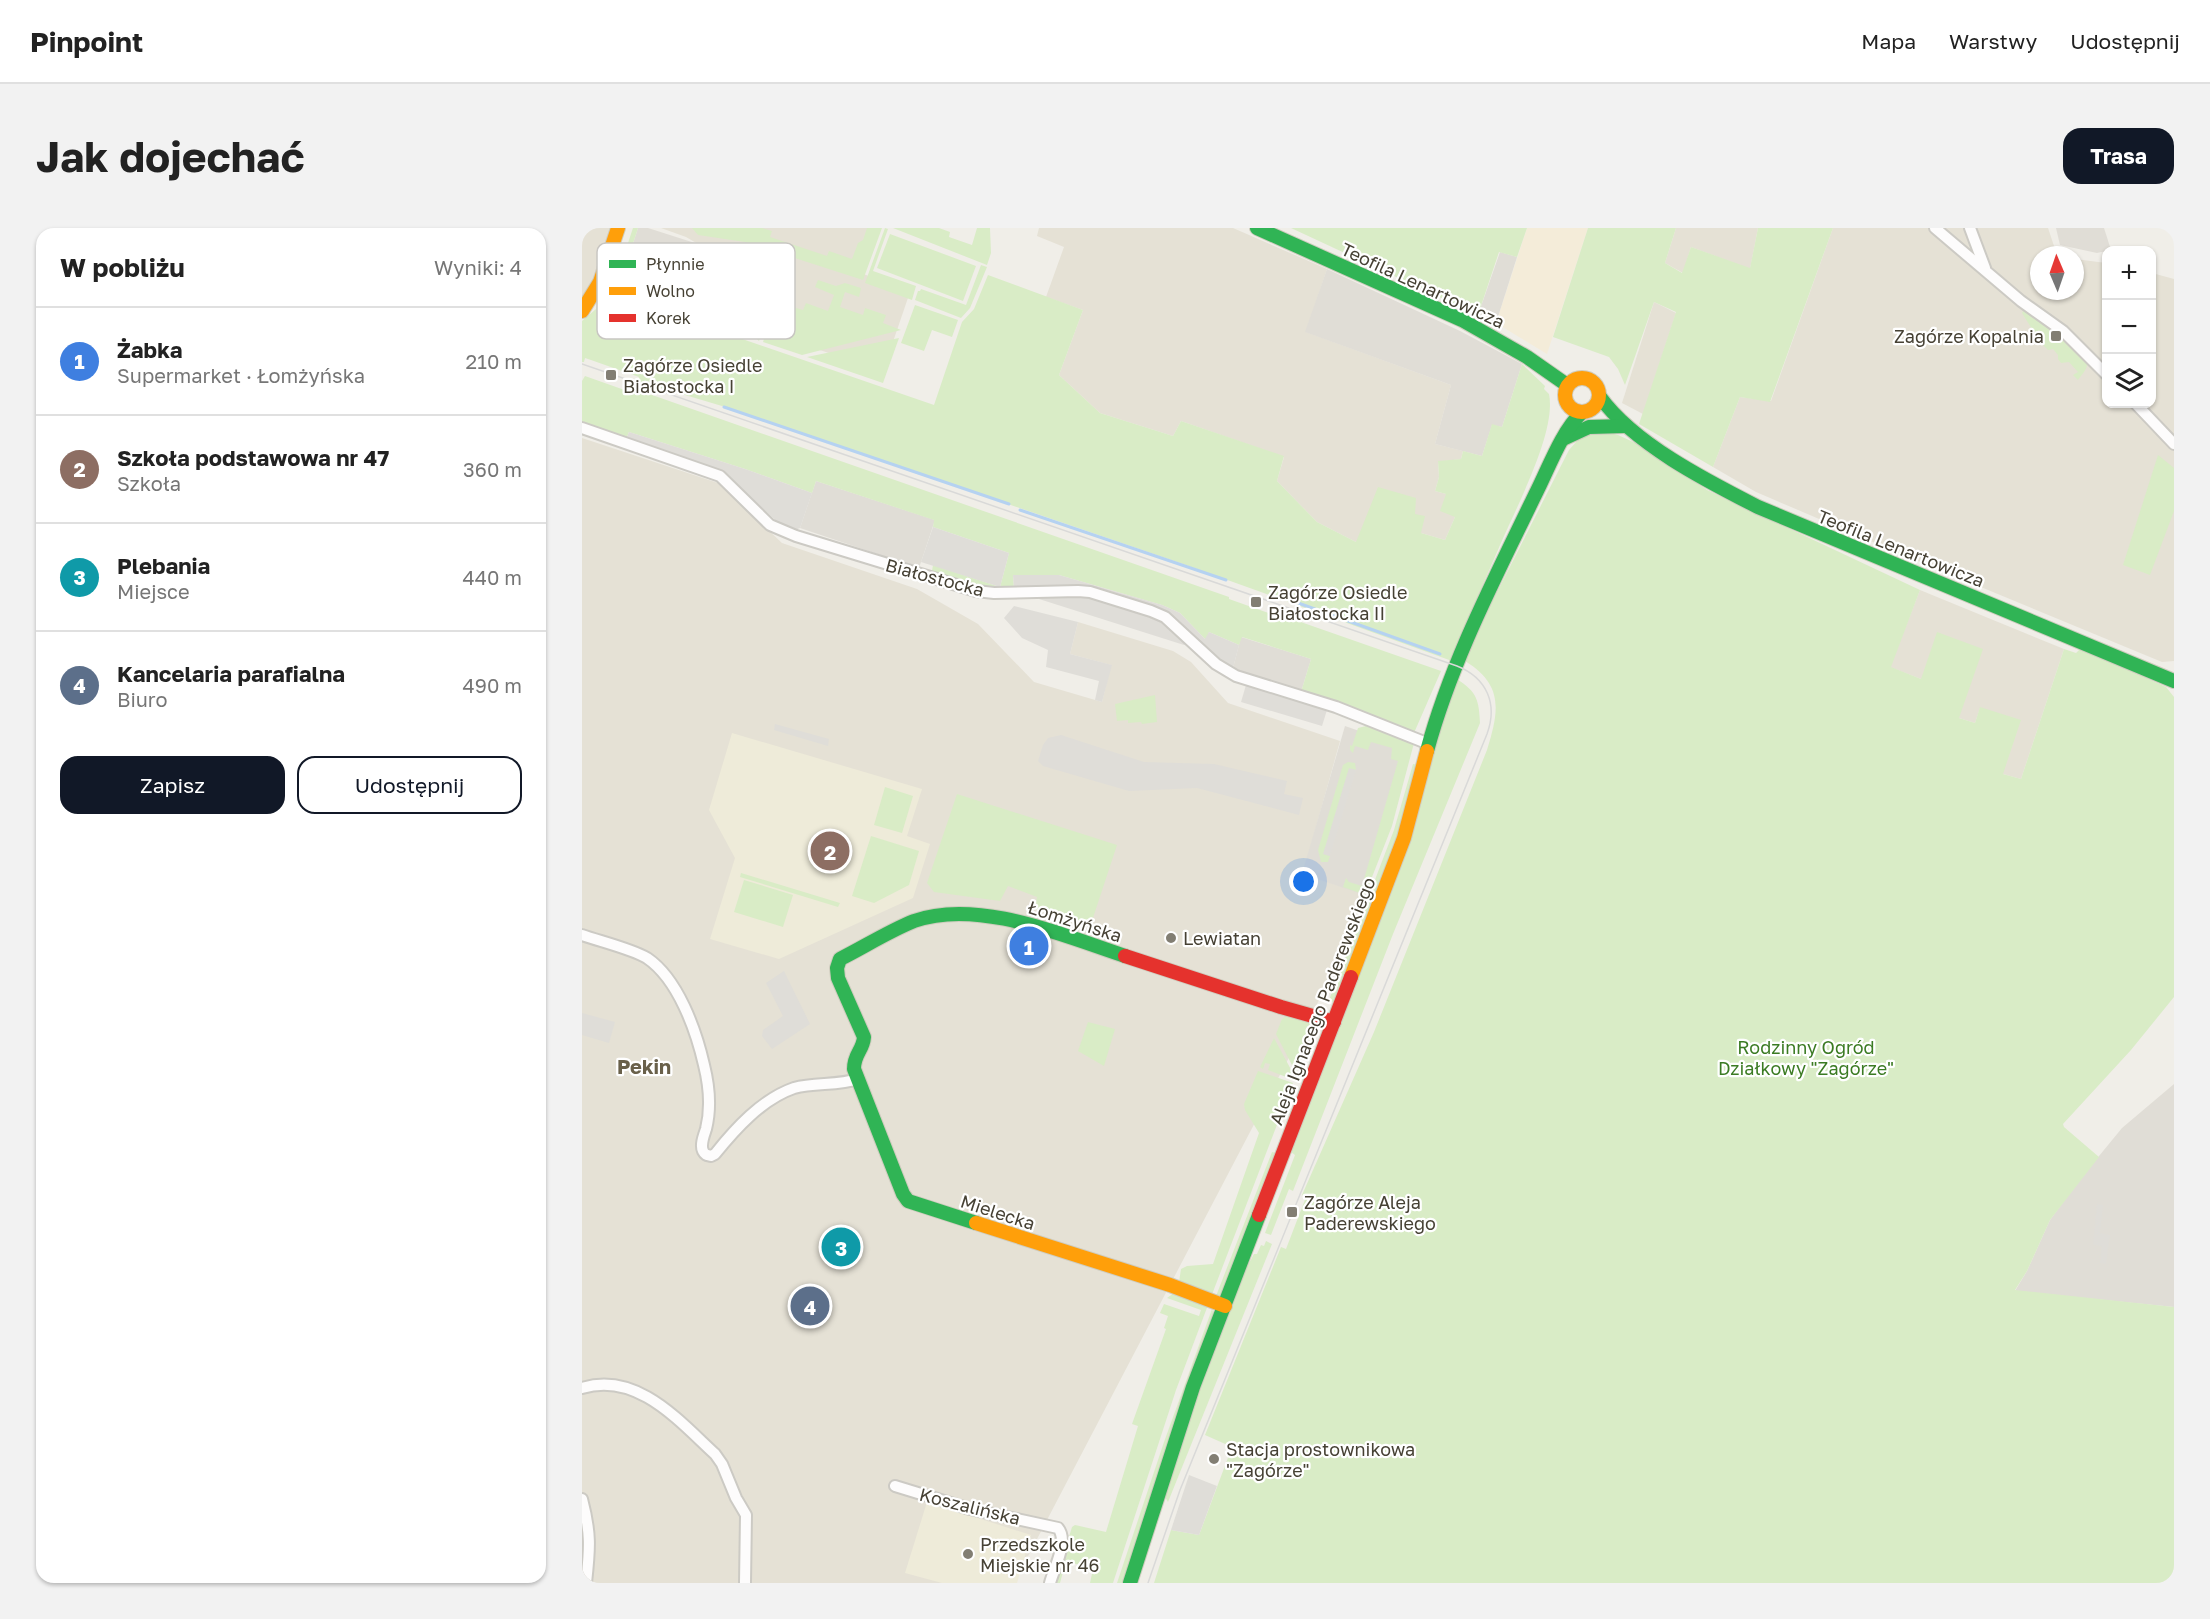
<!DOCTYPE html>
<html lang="pl">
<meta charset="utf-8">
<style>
:root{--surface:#fff;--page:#f2f2f2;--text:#222;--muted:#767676;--line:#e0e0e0;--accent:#111827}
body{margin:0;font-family:"Golos Text",sans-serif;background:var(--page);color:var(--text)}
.controls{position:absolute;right:18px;top:18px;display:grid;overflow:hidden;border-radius:12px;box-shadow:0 2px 4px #0004}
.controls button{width:54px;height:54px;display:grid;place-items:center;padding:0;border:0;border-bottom:2px solid var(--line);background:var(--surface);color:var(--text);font:30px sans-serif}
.compass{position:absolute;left:1448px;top:18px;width:54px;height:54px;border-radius:50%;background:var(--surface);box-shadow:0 2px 4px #0004;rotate:358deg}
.you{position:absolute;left:722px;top:654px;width:21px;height:21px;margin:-15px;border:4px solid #fff;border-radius:50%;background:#1a73e8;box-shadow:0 0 0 9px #1a73e833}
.badge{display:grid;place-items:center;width:39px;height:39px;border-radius:50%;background:var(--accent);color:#fff;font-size:20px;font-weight:700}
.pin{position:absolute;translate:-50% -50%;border:3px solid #fff;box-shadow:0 2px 6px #0006}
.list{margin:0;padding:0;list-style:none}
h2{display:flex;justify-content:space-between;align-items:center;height:78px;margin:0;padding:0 24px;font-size:26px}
h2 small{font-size:20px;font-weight:400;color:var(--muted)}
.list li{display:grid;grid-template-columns:39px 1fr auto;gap:18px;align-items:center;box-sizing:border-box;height:108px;padding:0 24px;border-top:2px solid var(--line)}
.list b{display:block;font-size:22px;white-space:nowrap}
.list p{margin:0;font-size:20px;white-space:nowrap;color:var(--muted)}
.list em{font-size:20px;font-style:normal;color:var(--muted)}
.actions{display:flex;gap:12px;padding:18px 24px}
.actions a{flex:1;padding:14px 0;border:2px solid var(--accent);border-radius:18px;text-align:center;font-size:21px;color:var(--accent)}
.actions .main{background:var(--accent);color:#fff}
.icon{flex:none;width:33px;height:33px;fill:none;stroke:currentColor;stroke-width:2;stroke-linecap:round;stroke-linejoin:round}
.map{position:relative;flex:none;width:1592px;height:1355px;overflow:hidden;border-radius:18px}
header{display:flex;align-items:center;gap:36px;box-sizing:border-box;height:84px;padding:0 30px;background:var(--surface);border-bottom:2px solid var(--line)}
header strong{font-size:28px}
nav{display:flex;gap:33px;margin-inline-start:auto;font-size:21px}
.intro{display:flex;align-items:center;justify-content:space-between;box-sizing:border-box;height:144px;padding:0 36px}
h1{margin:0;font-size:42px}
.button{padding:15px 27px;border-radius:18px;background:var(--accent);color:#fff;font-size:21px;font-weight:700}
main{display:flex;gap:36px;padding:0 36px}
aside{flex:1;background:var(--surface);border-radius:18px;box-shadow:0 2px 4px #0004}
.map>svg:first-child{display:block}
.residential{fill:#e5e1d5}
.commercial{fill:#f4ecd9}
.industrial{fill:#e0ddd6}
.education{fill:#eeebd9}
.green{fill:#d9ecc6}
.parking{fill:#dfddd8}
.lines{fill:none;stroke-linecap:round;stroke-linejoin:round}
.stream{stroke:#b5d2f1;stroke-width:3}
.street-casing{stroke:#cccac4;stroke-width:14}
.fast-casing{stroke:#cfccbe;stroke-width:16}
.slow-casing{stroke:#cfccbe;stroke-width:16}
.jam-casing{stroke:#cfccbe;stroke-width:16}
.street{stroke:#fdfcfc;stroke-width:10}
.fast{stroke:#30b455;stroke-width:14}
.slow{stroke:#ff9f0a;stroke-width:14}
.jam{stroke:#e5322d;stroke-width:14}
.tram{stroke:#d9d9d8;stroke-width:1.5}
.poi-dot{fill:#827e73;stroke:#fff;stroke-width:2}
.labels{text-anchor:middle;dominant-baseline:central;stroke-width:4.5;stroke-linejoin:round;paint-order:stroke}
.street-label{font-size:18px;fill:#464134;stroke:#fff}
.poi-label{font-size:18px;fill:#464134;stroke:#fff;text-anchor:start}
.park-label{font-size:18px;fill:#3b7b23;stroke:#fff}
.neighbourhood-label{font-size:20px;font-weight:bold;fill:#69604a;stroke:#fff}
.key{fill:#fff;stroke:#c8c6c2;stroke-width:1.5}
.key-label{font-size:16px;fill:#464134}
</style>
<header>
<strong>Pinpoint</strong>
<nav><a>Mapa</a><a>Warstwy</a><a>Udostępnij</a></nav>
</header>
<div class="intro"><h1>Jak dojechać</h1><a class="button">Trasa</a></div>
<main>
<aside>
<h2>W pobliżu<small>Wyniki: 4</small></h2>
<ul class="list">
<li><span class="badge" style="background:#3f7fe0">1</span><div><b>Żabka</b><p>Supermarket · Łomżyńska</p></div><em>210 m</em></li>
<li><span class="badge" style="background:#8d6e63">2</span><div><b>Szkoła podstawowa nr 47</b><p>Szkoła</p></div><em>360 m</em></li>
<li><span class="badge" style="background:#0f9aa8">3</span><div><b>Plebania</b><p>Miejsce</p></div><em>440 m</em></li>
<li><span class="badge" style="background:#5c6f8a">4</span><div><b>Kancelaria parafialna</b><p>Biuro</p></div><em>490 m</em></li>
</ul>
<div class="actions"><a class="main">Zapisz</a><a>Udostępnij</a></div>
</aside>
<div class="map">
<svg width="1592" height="1355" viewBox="0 0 1592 1355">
<rect width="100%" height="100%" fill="#f0eee8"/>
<g class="residential">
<path d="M 0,0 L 30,0 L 7,64 L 0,73 Z"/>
<path d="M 79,0 L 296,0 L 279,45 L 328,64 L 301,143 L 96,75 L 116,16 L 104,9 Z"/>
<path d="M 457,0 L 651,0 L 745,41 L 724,104 L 869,157 L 853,216 L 881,223 L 879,231 L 856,234 L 857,249 L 853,263 L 864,266 L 873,289 L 863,312 L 839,305 L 774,314 L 735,294 L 695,253 L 702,229 L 599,193 L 591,208 L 518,185 L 477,147 L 501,82 L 464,69 L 482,19 L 455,8 Z"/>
<path d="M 1094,0 L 1176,0 L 1168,41 L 1109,19 L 1101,45 L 1083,35 Z"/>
<path d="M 1251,0 L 1466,0 L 1475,27 L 1457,27 L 1457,63 L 1493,63 L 1493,31 L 1524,35 L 1524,176 L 1570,176 L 1570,45 L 1592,51 L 1592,433 L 1580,434 L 1319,326 L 1174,264 L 1131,239 L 1158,169 L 1189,173 Z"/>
<path d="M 1072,74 L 1094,85 L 1061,186 L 1040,175 Z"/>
<path d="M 0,210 L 136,255 L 200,315 L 335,361 L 396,396 L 452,454 L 520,474 L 529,437 L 488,426 L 496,394 L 591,423 L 609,434 L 646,475 L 758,513 L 721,646 L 791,669 L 432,1355 L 0,1355 Z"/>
<path d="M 1338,362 L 1482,421 L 1439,551 L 1421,546 L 1398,480 L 1393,495 L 1377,490 L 1339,451 L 1308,439 Z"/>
</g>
<path class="commercial" d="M 945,0 L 1006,0 L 965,126 L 914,95 Z"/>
<g class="industrial">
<path d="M 56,0 L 66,0 L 116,16 L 96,75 L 38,55 Z"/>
<path d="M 1474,0 L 1522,0 L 1529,22 L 1515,25 L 1478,17 Z"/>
<path d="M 918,24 L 935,29 L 914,95 L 896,87 Z"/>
<path d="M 745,41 L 878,103 L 940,136 L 920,199 L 910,197 L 900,228 L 853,216 L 869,157 L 723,104 Z"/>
<path d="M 234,253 L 353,292 L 337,340 L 218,300 Z"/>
<path d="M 659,409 L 729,431 L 719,464 L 650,444 Z"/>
<path d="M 763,498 L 826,520 L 780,666 L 720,646 Z"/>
<path d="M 1592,856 L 1592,1079 L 1433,1063 L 1445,1043 L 1468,992 L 1499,950 L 1540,900 Z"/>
</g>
<g class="education">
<path d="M 150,505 L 340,561 L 325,608 L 348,616 L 331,670 L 197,731 L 128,711 L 153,630 L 127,582 Z"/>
<path d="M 345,1274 L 449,1307 L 435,1355 L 360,1355 L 323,1345 Z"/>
</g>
<g class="green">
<path d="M 51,0 L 56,0 L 38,55 L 96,75 L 105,50 L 166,109 L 30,63 Z"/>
<path d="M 110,0 L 180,0 L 190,3 L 188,9 L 245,28 L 247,23 L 270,31 L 276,15 L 281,12 L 285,0 L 300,0 L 281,52 L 163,14 L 116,7 Z"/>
<path d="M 303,0 L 306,1 L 291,43 L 334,58 L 330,72 L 283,55 Z"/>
<path d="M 311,0 L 357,0 L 368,4 L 367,9 L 390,17 L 395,0 L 408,0 L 409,25 L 405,37 Z"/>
<path d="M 709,0 L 945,0 L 935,29 L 917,24 L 896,87 Z"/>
<path d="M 1006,0 L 1094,0 L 1083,35 L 1100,45 L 1109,19 L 1168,40 L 1176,0 L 1251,0 L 1188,174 L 1158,169 L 1131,239 L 1057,196 L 1094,84 L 1072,74 L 1043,157 L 1036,141 L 1027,129 L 971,109 Z"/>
<path d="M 308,6 L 394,38 L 381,73 L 295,40 Z"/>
<path d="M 116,16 L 157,20 L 174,26 L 171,33 L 152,27 L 147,42 L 170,50 L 168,57 L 191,65 L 196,50 L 198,50 L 177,113 L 106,46 Z"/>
<path d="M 399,37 L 405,39 L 388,80 L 379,90 L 333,72 L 336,63 L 338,63 L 339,61 L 384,77 Z"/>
<path d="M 406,47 L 501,82 L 477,147 L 518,185 L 591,208 L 599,193 L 702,228 L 695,253 L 735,294 L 774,314 L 796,259 L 834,270 L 833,286 L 843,288 L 839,305 L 863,312 L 873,289 L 858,283 L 864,266 L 853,263 L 857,249 L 856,233 L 879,231 L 881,223 L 900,228 L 910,196 L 920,199 L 940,136 L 963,158 L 962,161 L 967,166 C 975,205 932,283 916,322 C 900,358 884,395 870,433 L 601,336 L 140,178 L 56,153 L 57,149 L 9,132 L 3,130 L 2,134 L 0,134 L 0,93 L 14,81 L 21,63 L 352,177 L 380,94 L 392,81 Z"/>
<path d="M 236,52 L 254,58 L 263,55 L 279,60 L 277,69 L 263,64 L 258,79 L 281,87 L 283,80 L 304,87 L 301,95 L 319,102 L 220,127 L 181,114 L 199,59 L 201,60 L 197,75 L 221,82 L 224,75 L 246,83 L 252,67 L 233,59 Z"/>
<path d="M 333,77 L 376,92 L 370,109 L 350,102 L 342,123 L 319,115 Z"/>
<path d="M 1443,80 C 1454,89 1503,122 1505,135 C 1506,141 1499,147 1496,152 L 1491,147 L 1496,144 L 1487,134 L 1479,135 L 1476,131 L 1476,127 L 1471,121 L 1466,122 L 1458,114 L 1440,85 Z"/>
<path d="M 317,110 L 301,155 L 225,129 Z"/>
<path d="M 3,148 L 51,165 L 53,161 L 647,369 L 647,371 L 692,387 L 693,385 L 859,443 L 832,505 L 719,464 L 729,431 L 660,409 L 657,417 L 627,404 L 624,412 L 598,385 L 580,377 L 477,347 L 431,347 L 432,360 L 398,361 L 355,347 L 350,343 L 351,337 L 418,359 L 427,325 L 351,299 L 352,292 L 234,253 L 230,265 L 163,241 L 47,204 L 44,211 L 0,196 L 0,153 Z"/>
<path d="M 1016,202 L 1036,207 L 1062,219 L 1125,262 L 1338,362 L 1309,439 L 1339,451 L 1355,404 L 1401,421 L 1377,490 L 1393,495 L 1398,479 L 1439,492 L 1421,546 L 1439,551 L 1482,421 L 1494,425 L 1499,420 L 1584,459 L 1592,469 L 1592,769 L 1549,822 L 1481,896 L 1482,899 L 1517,929 L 1468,992 L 1445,1043 L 1433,1062 L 1592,1079 L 1592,1355 L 572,1355 L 589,1302 L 617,1307 L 650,1219 L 623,1207 L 699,1019 L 704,1021 L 724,969 L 720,967 L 792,804 L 905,522 C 917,483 922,457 883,433 L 910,374 L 987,222 L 1001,206 Z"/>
<path d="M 1576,227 L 1592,240 L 1592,283 L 1568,347 L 1541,337 Z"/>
<path d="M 875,451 C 895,464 897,472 898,495 L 811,706 L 711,963 L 707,961 L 689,1007 L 683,1005 L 713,927 L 709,924 Z"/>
<path d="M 573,467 L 575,494 L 560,496 L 559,494 L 546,495 L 546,492 L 535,493 L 533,476 Z"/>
<path d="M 784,498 L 832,515 L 810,598 L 783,667 L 761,659 L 764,650 L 767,654 L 780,658 L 816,533 L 809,531 L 810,520 L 789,514 L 786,522 L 773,518 L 771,525 L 768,522 L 768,517 L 770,518 L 776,500 Z"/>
<path d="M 766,534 L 773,535 L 774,542 L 767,541 L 742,626 L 748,628 L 746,634 L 739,634 L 736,622 L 761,537 Z"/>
<path d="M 831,536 L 838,537 L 822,597 L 754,776 L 747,772 L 812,602 Z"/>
<path d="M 303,559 L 331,568 L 320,605 L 292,597 Z"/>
<path d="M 375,566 L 535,617 L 508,699 L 453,681 L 455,669 L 426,658 L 418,673 L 352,664 L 345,655 Z"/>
<path d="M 289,608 L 337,623 L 327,657 L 292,675 L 270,668 Z"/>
<path d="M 159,645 L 258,675 L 256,679 L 158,649 Z"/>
<path d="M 162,652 L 211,667 L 201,699 L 152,684 Z"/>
<path d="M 706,787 L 733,796 L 714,845 L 694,806 L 700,791 Z"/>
<path d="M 506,794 L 533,801 L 522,838 L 496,823 Z"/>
<path d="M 692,810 L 713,849 L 712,852 L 686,842 L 688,836 L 683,835 L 681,841 L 678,839 Z"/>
<path d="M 676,843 L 711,855 L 629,1069 L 597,1054 L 599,1041 L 605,1038 L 631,1036 L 677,905 L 663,882 L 662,876 Z"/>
<path d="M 690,924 L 694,925 L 639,1067 L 634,1068 Z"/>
<path d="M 684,1013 L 690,1016 L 586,1274 L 583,1269 L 602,1204 L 655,1057 L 672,1026 L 675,1026 L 679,1017 L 682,1018 Z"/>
<path d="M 592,1065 L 626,1077 L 594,1162 L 531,1355 L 508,1355 L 511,1341 L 484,1333 L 478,1355 L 473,1355 L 490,1299 L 493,1297 L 524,1304 L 556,1198 L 550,1196 L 584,1101 L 582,1100 L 586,1088 L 578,1085 L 582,1076 L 617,1088 L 619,1082 L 585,1070 Z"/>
<path d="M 630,1081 L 632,1086 L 543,1355 L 535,1355 L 582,1214 Z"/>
</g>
<g class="parking">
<path d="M 47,204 L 163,241 L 230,265 L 218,300 L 213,302 L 199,297 L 141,245 L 44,211 Z"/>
<path d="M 351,299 L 427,325 L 418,359 L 339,334 Z"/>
<path d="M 431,347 L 477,347 L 580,377 L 598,385 L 623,411 L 627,404 L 657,417 L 650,444 L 612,410 L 602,417 L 457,371 L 456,360 L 432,360 Z"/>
<path d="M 432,378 L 496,394 L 488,426 L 530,437 L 520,474 L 513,472 L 517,453 L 464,439 L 466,422 L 440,410 L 422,390 Z"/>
<path d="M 664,457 L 745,482 L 740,498 L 659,474 Z"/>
<path d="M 193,496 L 247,511 L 246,518 L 192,502 Z"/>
<path d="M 479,507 L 562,534 L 632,536 L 705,553 L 702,566 L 721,570 L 717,587 L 615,560 L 547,563 L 461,538 L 456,533 L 461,517 L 466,510 Z"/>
<path d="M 767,540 L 774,542 L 748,628 L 741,626 Z"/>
<path d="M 202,743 L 228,796 L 190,821 L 180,808 L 181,802 L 201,788 L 184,755 Z"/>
<path d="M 0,785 L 33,794 L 27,815 L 0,807 Z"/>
<path d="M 1515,976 L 1521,977 L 1518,1005 L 1528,1007 L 1524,1036 L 1518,1035 L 1520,1018 L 1511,1017 Z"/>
<path d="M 607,1247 L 635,1258 L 617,1307 L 589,1302 Z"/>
</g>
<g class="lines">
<g class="stream">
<path d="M 142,179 L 427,276"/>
<path d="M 438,282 L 644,352"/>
<path d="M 705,371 L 858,426"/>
</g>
<defs>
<g id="street">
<path d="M 1353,0 L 1439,73 L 1481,103 L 1524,146"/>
<path d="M 1388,0 L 1403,40"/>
<path d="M 1554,176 L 1592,216"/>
<path d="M 0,200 L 138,248 L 188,297 L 214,308 L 394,363 L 412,365 L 496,363 L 508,364 L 569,383 L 583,389 L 634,436 L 654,448 L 754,479 L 847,516"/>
<path d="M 0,707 C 17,713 50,721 65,730 C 96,751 114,802 122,837 C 127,857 129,881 124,901 C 122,907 118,917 121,923 C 123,927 125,927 129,928 L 133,926 C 153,901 180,871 212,860 C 233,854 255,858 276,851"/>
<path d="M 0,1160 C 55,1143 97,1193 133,1226 L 140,1236 L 154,1270 L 164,1287 L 163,1355"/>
<path d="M 313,1258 L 388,1281 L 476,1300 C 487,1313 472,1340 468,1355"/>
<path d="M 0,1271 C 9,1305 8,1320 4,1355"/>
</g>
<g id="fast">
<path d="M 675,0 L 880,92 L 945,129 L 985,157"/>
<path d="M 1018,169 C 1052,216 1125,253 1176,279 L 1592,453"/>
<path d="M 981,211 L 1007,199 L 1044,198"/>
<path d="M 845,523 C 869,434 913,350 953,267 C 967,240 978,206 1000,184"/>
<path d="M 394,995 L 326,973 L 321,966 L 272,841 C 272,825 281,823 282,809 L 256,750 L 255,740 L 258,731 C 282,719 307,703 332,693 C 396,670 482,708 543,728"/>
<path d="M 548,1355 L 611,1159 L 677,987"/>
</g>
<g id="slow">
<path d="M 0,83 L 18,54 L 36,0"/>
<circle cx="1000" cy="167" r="17"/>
<path d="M 769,749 L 822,610 L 845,523"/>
<path d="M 394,995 L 588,1057 L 643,1078"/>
</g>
<g id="jam">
<path d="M 543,728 L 699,779 L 752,794"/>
<path d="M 677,987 L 769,749"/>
</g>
</defs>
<use href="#street" class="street-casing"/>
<use href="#fast" class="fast-casing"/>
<use href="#slow" class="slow-casing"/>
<use href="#jam" class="jam-casing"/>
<use href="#street" class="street"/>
<use href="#fast" class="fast"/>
<use href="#slow" class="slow"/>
<use href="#jam" class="jam"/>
<path class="tram" d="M 0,136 L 875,438 C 905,450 916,476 905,506 L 598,1262 L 566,1355"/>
</g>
<g class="poi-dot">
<rect x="1468" y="102" width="12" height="12" rx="3"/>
<rect x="23" y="141" width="12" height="12" rx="3"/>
<rect x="668" y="368" width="12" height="12" rx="3"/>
<circle cx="589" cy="710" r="6"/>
<rect x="704" y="978" width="12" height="12" rx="3"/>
<circle cx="632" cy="1231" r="6"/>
<circle cx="386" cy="1326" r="6"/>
</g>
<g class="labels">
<g class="street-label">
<text transform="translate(841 57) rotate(25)">Teofila Lenartowicza</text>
<text transform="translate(1319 320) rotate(22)">Teofila Lenartowicza</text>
<text transform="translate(353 349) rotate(15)">Białostocka</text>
<text transform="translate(493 693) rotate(18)">Łomżyńska</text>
<text transform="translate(740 773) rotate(-69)">Aleja Ignacego Paderewskiego</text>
<text transform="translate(416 984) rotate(18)">Mielecka</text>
<text transform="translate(388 1278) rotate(14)">Koszalińska</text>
</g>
<g class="poi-label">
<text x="1462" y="108" text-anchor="end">Zagórze Kopalnia</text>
<text x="41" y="137">Zagórze Osiedle<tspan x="41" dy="21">Białostocka I</tspan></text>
<text x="686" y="364">Zagórze Osiedle<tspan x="686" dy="21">Białostocka II</tspan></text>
<text x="601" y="710">Lewiatan</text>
<text x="722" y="974">Zagórze Aleja<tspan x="722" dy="21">Paderewskiego</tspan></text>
<text x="644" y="1221">Stacja prostownikowa<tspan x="644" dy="21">"Zagórze"</tspan></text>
<text x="398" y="1316">Przedszkole<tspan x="398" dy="21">Miejskie nr 46</tspan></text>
</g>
<g class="park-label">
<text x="1224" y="819">Rodzinny Ogród<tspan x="1224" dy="21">Działkowy "Zagórze"</tspan></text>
</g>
<g class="neighbourhood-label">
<text x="62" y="838">Pekin</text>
</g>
</g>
<rect x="15" y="15" width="198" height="96" rx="9" class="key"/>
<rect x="27" y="32" width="27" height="8" fill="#30b455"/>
<rect x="27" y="59" width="27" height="8" fill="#ff9f0a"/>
<rect x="27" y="86" width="27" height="8" fill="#e5322d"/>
<g class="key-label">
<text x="64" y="42">Płynnie</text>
<text x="64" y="69">Wolno</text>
<text x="64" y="96">Korek</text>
</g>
</svg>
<div class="controls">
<button>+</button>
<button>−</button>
<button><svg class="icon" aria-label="layers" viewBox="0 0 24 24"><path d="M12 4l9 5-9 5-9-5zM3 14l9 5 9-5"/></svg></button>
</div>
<svg class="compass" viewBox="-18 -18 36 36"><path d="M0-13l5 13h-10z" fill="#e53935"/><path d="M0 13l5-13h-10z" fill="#767676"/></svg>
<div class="you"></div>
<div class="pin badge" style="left:447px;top:718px;background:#3f7fe0">1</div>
<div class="pin badge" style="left:248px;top:623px;background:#8d6e63">2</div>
<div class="pin badge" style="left:259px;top:1019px;background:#0f9aa8">3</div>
<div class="pin badge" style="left:228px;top:1078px;background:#5c6f8a">4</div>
</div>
</main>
